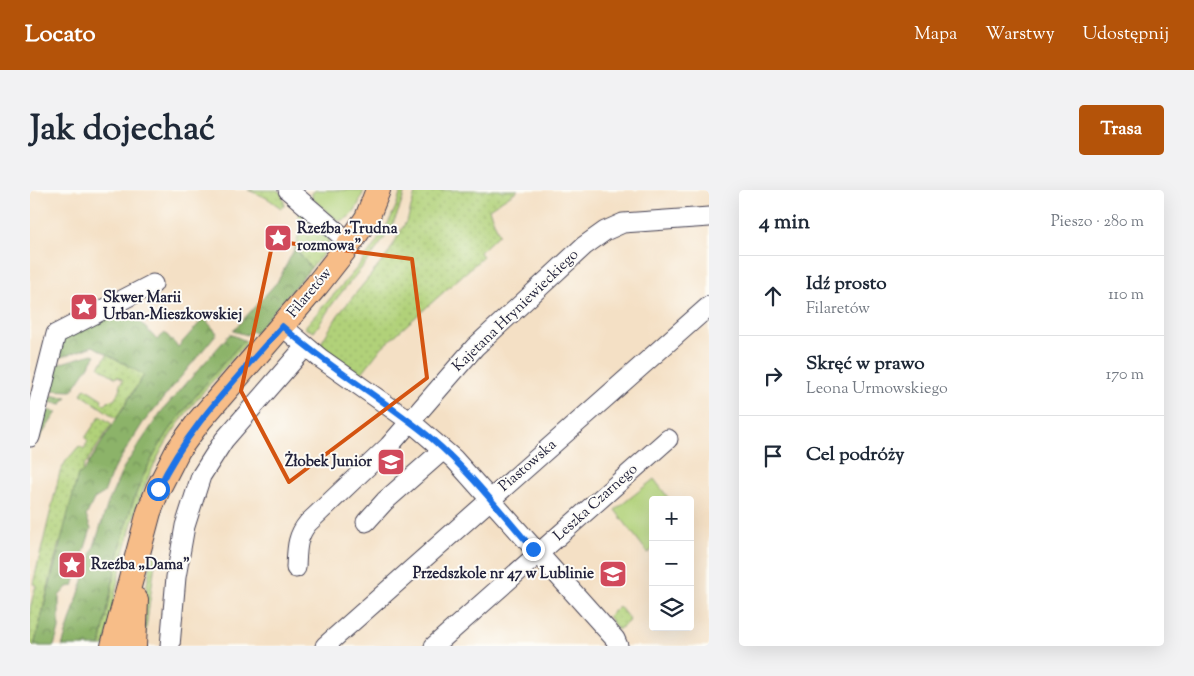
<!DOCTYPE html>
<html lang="pl">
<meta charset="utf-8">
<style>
:root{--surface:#fff;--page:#f2f2f3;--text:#1f2937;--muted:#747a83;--line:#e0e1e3;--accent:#b45309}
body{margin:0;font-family:"Sorts Mill Goudy",serif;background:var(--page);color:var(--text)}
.controls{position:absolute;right:15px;bottom:15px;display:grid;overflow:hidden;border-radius:5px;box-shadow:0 5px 20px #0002}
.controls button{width:45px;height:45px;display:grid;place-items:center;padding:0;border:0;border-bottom:1px solid var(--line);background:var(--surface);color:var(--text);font:25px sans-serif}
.stop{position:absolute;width:15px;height:15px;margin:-11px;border:4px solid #1a73e8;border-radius:50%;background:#fff}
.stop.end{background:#1a73e8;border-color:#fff;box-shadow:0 1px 5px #0008}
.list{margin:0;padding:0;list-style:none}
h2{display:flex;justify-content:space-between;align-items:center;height:65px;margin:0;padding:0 20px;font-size:21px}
h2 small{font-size:16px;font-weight:400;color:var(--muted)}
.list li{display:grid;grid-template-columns:32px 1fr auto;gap:15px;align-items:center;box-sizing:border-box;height:80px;padding:0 20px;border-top:1px solid var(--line)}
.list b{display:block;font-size:19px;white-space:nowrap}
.list p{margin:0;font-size:16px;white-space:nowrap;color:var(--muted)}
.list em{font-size:16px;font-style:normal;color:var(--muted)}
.icon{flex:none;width:28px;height:28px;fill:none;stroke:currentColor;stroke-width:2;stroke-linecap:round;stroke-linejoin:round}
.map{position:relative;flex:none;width:679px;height:456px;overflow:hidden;border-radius:5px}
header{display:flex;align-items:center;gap:30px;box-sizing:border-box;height:70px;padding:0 25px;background:var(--accent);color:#fff}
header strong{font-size:24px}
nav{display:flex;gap:28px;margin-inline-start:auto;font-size:18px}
.intro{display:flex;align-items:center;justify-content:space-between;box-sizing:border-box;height:120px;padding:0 30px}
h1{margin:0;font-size:35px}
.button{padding:12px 22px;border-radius:5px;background:var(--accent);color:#fff;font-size:18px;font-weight:700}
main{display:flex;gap:30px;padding:0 30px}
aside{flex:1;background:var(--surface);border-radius:5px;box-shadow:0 5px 20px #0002}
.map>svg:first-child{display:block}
.grass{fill:url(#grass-dots);stroke:#6a7a5a}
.forest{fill:url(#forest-crowns);stroke:#576a52}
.park{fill:#b1d179;stroke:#6a7a5a}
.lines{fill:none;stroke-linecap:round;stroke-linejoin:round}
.minor-casing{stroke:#423e50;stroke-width:21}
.major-casing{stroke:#423e50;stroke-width:26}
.minor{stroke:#fff;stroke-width:19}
.major{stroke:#f7bd88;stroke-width:24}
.route{stroke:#1a73e8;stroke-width:6}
.marked{fill:none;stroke:#d45411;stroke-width:4;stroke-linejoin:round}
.labels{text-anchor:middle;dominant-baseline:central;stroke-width:4;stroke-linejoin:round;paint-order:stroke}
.poi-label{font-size:15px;font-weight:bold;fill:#22223b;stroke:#fdfcf7;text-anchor:start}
.street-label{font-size:15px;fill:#22223b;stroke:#fdfcf7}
</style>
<header>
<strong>Locato</strong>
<nav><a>Mapa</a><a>Warstwy</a><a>Udostępnij</a></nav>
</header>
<div class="intro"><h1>Jak dojechać</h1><a class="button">Trasa</a></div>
<main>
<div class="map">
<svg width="679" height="456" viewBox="0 0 679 456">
<defs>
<pattern id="grass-dots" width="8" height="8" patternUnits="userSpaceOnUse" patternTransform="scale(1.25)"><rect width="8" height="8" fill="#b1d179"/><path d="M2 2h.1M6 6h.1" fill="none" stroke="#98b36a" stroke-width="1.8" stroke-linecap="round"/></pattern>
<pattern id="forest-crowns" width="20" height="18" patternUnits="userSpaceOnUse" patternTransform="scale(1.25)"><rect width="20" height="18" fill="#8cb369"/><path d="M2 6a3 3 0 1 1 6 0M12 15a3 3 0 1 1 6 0" fill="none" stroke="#729158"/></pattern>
</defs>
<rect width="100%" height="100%" fill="#fdfcf7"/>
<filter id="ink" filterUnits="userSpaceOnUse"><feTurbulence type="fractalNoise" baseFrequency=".02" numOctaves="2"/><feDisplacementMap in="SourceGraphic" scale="10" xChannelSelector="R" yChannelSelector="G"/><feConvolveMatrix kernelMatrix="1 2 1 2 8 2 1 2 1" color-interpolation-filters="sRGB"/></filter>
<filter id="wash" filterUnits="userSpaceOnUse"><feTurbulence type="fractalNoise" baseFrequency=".0096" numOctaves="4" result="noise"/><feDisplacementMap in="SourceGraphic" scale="20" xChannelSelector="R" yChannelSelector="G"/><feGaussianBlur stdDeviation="1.12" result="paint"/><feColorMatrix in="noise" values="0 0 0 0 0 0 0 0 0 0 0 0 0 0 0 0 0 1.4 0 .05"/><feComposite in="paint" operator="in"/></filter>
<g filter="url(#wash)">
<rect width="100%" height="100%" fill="#f4e0c5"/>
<g class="grass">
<path d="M 218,0 L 247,0 L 251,3 L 255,15 L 251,18 L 237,8 Z"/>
<path d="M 371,0 L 375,0 C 364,49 329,78 301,116 C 295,125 290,134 284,142 L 274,138 C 307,99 360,50 371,0 Z"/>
<path d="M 386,0 L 488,0 L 459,19 L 469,44 L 450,62 L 453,67 L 352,157 L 331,184 L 290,155 L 308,125 L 358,64 L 378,28 Z"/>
<path d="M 271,19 L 297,44 C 303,58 289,68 281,78 L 265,58 L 272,33 L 268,26 Z"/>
<path d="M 214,150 L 217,152 C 185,189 149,225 127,269 C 97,327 88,393 75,456 L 70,456 C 83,398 91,329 118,276 C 143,228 179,190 214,150 Z"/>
<path d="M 78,163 L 114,185 L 86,228 L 51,204 L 55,198 L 72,209 L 71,212 L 75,215 L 81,209 L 83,211 L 91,198 L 89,196 L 93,190 L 87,186 L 86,188 L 69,177 Z"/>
<path d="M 70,226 L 82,234 L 54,276 L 32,353 L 29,353 L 4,456 L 0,456 L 0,418 L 6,395 L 3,394 L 30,282 L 36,271 L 49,256 L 54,259 L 58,251 L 55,248 Z"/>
<path d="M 122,365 L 126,366 L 115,446 L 114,412 Z"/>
<path d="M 589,416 L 600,430 L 588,440 L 578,426 Z"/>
</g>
<g class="forest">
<path d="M 265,58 L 281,78 L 225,143 L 221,141 L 217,145 L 203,141 L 248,91 Z"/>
<path d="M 95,116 L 127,150 L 135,143 L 148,157 L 174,128 L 187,143 L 113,233 L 83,280 L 74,303 L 64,309 L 56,326 L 61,339 L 43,396 L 37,397 L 29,406 L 29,439 L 24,456 L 4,456 L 48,284 L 53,282 L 114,185 L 63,156 L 23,170 L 28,150 Z"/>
<path d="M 200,144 L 214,150 C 179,190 143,228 118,276 C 91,329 83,398 70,456 L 32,456 L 78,313 L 94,277 L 131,222 Z"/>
<path d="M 62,164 L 66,165 L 42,201 L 17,200 L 18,194 L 24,193 L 28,174 Z"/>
<path d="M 16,205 L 37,207 L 32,214 L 15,212 Z"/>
<path d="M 12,219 L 27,222 L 7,252 Z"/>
</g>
<g class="park">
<path d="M 286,0 L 334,0 C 329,14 324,29 308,31 L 282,8 L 282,3 Z"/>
<path d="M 624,289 L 640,310 L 623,310 L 623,359 L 618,363 L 585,320 Z"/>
</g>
</g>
<g filter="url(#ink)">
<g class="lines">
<defs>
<g id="minor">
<path d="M 258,0 L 320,53"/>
<path d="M 252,136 L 290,168 L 381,232 L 424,269 L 585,449 L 588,456"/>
<path d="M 0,247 L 26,144 L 123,94"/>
<path d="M 336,332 L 355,311 L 413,260"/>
<path d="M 266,378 C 267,360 266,347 278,333 L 359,256 L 445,157 L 554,56 L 575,41 L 593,33 L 679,27"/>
<path d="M 140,456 L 146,387 L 155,336 L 171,286 L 194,250 L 275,157"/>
<path d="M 295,456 L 679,116"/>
<path d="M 404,456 L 638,249"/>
</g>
<g id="major">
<path d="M 83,456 L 119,322 L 128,299 L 148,260 L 170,230 L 287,95 L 320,53 L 337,28 L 348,0"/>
<path d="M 104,456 L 106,410"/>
</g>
</defs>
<use href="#minor" class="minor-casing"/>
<use href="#major" class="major-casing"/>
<use href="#minor" class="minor"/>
<use href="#major" class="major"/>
</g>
</g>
<g class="lines" filter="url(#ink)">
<path class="route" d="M 128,299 C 158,236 207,189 252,136 C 299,178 354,209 402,249 C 439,281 471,322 503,359"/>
</g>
<path class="marked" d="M 243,51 L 382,69 L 397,188 L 259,292 L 211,201 Z"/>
<defs>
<symbol id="sight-square" viewBox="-11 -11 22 22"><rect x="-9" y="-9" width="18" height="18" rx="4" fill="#d1495b" stroke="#fdfcf7"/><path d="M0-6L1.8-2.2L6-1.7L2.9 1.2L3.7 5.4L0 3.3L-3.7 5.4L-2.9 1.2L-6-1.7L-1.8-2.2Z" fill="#fff"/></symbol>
<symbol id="school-square" viewBox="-11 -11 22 22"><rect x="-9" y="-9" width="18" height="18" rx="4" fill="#d1495b" stroke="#fdfcf7"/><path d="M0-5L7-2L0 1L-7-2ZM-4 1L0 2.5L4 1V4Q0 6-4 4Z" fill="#fff"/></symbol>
</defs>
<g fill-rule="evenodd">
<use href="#sight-square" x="232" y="32" width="32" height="32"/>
<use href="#sight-square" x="38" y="101" width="32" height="32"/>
<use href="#school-square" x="345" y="256" width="32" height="32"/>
<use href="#sight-square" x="26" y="359" width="32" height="32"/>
<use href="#school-square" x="567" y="368" width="32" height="32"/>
</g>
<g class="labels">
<g class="poi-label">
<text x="267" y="39">Rzeźba „Trudna<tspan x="267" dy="17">rozmowa”</tspan></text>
<text x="73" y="108">Skwer Marii<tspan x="73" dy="17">Urban-Mieszkowskiej</tspan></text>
<text x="342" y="272" text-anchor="end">Żłobek Junior</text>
<text x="61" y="375">Rzeźba „Dama”</text>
<text x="564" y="384" text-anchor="end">Przedszkole nr 47 w Lublinie</text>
</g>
<g class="street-label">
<text transform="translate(280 103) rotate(-50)">Filaretów</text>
<text transform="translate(486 121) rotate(-44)">Kajetana Hryniewieckiego</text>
<text transform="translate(498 276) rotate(-41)">Piastowska</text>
<text transform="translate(566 313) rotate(-42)">Leszka Czarnego</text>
</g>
</g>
</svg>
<div class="controls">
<button>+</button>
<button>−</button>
<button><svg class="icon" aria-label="layers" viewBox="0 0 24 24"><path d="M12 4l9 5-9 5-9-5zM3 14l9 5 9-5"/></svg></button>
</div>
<div class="stop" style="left:128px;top:299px"></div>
<div class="stop end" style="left:503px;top:359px"></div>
</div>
<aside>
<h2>4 min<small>Pieszo · 280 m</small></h2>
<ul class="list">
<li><svg class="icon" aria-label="ahead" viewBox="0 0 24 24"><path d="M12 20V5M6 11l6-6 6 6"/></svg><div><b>Idź prosto</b><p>Filaretów</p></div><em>110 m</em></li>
<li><svg class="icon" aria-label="right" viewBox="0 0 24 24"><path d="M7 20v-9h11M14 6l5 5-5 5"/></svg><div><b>Skręć w prawo</b><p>Leona Urmowskiego</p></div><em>170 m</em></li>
<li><svg class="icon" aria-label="arrive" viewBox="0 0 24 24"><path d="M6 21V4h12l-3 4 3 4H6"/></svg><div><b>Cel podróży</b></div></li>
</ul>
</aside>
</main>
